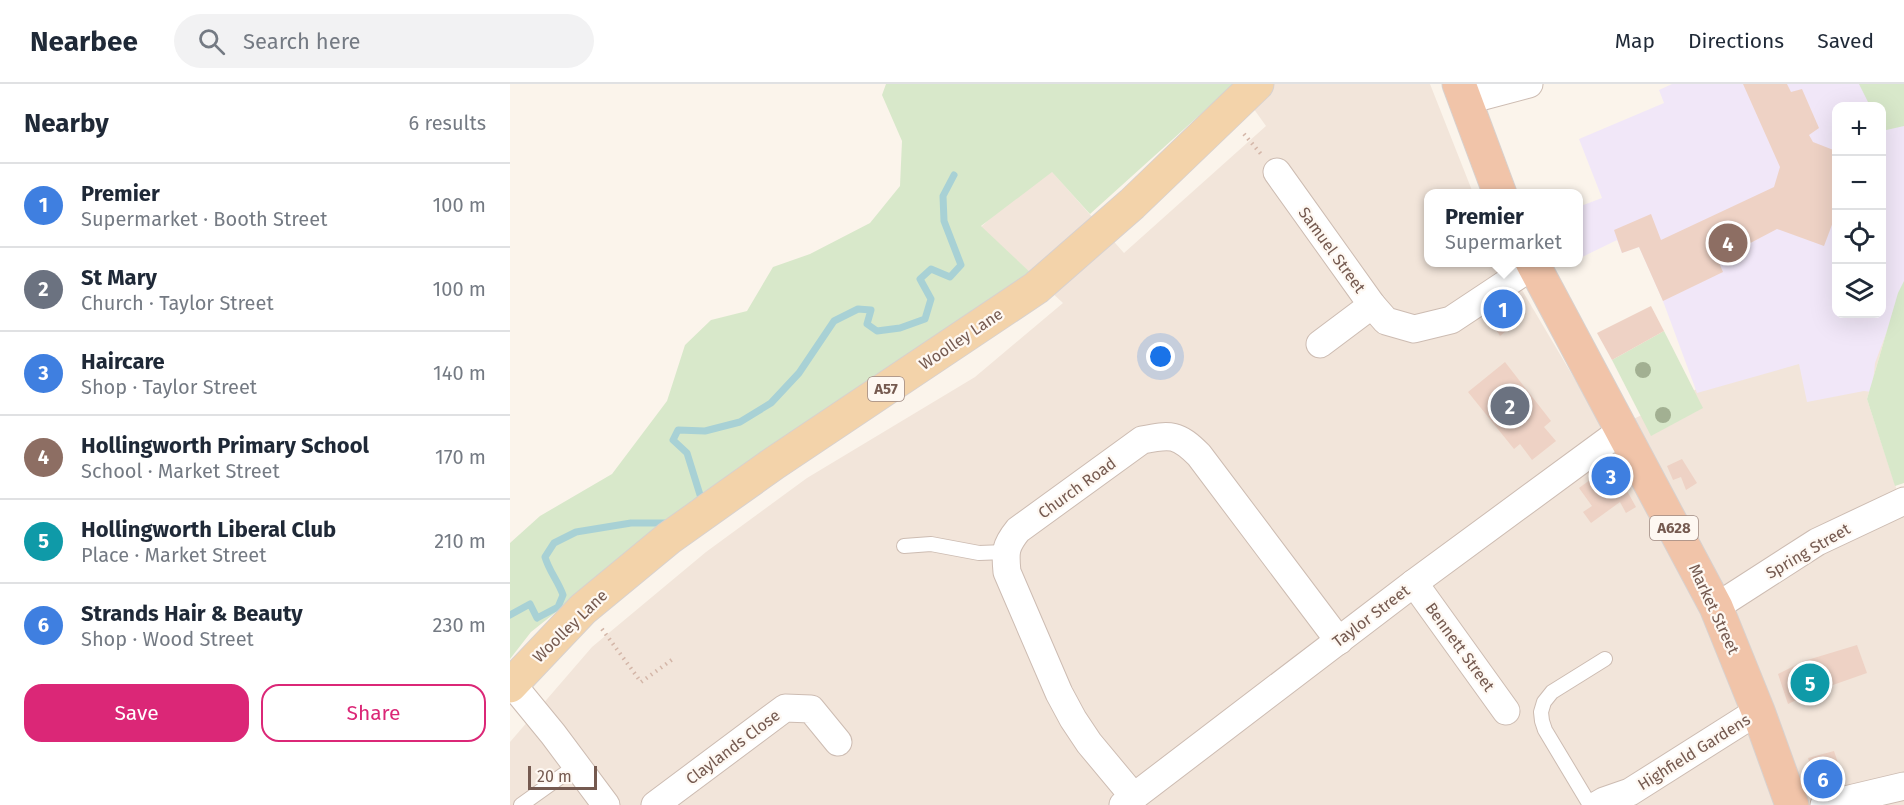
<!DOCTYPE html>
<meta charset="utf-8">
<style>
:root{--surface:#fff;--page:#f2f2f3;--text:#1f2937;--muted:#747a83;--line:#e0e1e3;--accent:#db2777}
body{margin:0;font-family:"Fira Sans",sans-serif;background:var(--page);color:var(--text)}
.controls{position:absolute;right:18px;top:18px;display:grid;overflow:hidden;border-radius:12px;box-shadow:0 6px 24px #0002}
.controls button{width:54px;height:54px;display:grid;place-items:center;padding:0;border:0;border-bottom:2px solid var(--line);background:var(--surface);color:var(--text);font:30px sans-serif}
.scale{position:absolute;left:18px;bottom:15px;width:69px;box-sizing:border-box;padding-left:6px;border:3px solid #755a50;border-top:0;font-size:16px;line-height:21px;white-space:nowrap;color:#755a50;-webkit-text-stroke:4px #fef8f2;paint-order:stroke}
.you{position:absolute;left:651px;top:273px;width:21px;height:21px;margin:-15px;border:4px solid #fff;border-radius:50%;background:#1a73e8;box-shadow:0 0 0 9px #1a73e833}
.badge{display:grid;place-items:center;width:39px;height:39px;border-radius:50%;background:var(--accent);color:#fff;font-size:20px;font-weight:700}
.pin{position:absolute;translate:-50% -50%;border:3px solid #fff;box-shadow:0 2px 6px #0006}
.popup{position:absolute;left:914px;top:105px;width:159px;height:78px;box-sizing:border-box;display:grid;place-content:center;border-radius:12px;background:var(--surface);filter:drop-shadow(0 2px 4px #0005);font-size:20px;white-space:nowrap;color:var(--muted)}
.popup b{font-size:22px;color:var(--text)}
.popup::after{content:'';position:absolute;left:50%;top:100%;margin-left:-12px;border:12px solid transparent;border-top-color:var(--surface)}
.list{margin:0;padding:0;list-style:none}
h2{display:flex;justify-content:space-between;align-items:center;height:78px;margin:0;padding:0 24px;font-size:26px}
h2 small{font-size:20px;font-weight:400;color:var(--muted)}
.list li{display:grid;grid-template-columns:39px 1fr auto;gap:18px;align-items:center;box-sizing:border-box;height:84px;padding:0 24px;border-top:2px solid var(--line)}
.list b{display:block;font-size:22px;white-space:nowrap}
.list p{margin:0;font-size:20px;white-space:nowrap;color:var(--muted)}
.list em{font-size:20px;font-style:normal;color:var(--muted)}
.actions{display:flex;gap:12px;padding:18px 24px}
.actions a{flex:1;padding:14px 0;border:2px solid var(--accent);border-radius:18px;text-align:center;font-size:21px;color:var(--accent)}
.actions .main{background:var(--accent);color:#fff}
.icon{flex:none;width:33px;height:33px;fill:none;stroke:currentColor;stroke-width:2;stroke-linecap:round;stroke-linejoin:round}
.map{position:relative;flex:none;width:1394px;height:721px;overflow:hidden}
header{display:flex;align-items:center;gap:36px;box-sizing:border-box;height:84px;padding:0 30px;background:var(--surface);border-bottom:2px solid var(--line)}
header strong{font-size:28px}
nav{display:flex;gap:33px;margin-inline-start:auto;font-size:21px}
.search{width:420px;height:54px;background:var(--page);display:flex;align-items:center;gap:15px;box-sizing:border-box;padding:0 21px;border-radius:33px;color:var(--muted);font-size:22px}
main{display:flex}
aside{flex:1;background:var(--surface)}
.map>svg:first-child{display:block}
.residential{fill:#f2e5da}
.education{fill:#f1e7f8;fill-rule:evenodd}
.green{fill:#d8e8ca}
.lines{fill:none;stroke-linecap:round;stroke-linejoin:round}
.stream{stroke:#a8d1d5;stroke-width:7}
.building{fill:#eed2c5}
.service-casing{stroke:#cdbcb2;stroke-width:16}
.minor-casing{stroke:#cdbcb2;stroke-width:29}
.primary-casing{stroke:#d8d1ce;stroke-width:35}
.trunk-casing{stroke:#d8d1ce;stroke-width:35}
.path{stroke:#d4b6a8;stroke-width:4;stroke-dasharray:1.5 4.5;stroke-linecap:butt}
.service{stroke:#fff;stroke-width:14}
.minor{stroke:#fff;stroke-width:27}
.primary{stroke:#f3d3aa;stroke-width:33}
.trunk{stroke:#f1c4a9;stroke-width:33}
.tree{fill:#a2b092}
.labels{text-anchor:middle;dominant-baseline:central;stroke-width:4.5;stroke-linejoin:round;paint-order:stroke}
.shield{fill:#fef8f2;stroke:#9e8981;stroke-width:1.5}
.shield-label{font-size:15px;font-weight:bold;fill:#755a50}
.street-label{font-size:16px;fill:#755a50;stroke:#fef8f2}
</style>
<header>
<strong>Nearbee</strong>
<div class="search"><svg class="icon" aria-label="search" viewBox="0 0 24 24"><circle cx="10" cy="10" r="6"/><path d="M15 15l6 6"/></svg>Search here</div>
<nav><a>Map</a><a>Directions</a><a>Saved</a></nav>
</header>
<main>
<aside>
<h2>Nearby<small>6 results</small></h2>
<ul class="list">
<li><span class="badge" style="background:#3f7fe0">1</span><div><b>Premier</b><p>Supermarket · Booth Street</p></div><em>100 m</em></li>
<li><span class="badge" style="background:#6b7280">2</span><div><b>St Mary</b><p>Church · Taylor Street</p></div><em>100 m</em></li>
<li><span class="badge" style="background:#3f7fe0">3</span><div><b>Haircare</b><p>Shop · Taylor Street</p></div><em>140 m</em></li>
<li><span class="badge" style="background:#8d6e63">4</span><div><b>Hollingworth Primary School</b><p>School · Market Street</p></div><em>170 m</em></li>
<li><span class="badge" style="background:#0f9aa8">5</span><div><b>Hollingworth Liberal Club</b><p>Place · Market Street</p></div><em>210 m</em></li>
<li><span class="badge" style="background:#3f7fe0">6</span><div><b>Strands Hair &amp; Beauty</b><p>Shop · Wood Street</p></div><em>230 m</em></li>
</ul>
<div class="actions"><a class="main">Save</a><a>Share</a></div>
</aside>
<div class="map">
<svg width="1394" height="721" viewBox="0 0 1394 721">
<rect width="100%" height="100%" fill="#fbf4eb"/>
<path class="residential" d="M 726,0 L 920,0 L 963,109 L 918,110 L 918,178 L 996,179 L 1096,348 L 1345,230 L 1372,230 L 1388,209 L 1357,315 L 1394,428 L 1394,721 L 0,721 L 0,658 L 82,563 L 196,468 L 297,394 L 465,293 L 553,219 L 471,143 L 537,82 L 614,169 L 756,42 Z"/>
<path class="education" d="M 1162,0 L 1382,0 L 1394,11 L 1394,202 L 1365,279 L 1362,308 L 1354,307 L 1297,318 L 1289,280 L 1187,309 L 1153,217 L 1129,163 L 1112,169 L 1107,156 L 1068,175 L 1068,123 L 1092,114 L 1069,55 L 1154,19 L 1149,6 ZM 1326,22 L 1372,22 L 1372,230 L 1326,230 Z"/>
<g class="green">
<path d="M 376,0 L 724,0 L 580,130 L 542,88 L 471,142 L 523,191 L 129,462 L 21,548 L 0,575 L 0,459 L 30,432 L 102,390 L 157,317 L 175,261 L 201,236 L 237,227 L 263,183 L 300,170 L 360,139 L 390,102 L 392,57 L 372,11 Z"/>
<path d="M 1349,0 L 1394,0 L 1394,42 L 1372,47 L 1372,22 L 1360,22 Z"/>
<path d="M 1394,197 L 1394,399 L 1385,402 L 1357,315 L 1388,209 Z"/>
<path d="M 1154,247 L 1193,324 L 1141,352 L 1102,276 Z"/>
</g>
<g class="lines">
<g class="stream">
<path d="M 186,418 L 191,414 L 177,369 L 163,356 L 168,346 L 195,347 L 230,338 L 261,319 L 289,289 L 324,237 L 348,225 L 361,226 L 357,240 L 367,247 L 390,244 L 415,235 L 421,215 L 410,195 L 421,185 L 440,193 L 451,181 L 434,137 L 433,112 L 444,91"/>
<path d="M 0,531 L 20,520 L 27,534 L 48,523 L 53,511 C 48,497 39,487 35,473 L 44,459 L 66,448 L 121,439 L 157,439"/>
</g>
</g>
<g class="building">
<path d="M 1233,0 L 1277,0 L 1281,8 L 1292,5 L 1309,44 L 1299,51 L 1303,58 L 1326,67 L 1326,130 L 1314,162 L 1267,145 L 1208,176 L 1213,188 L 1153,217 L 1129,163 L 1112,169 L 1104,146 L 1141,130 L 1151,156 L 1264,103 L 1270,83 Z"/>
<path d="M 999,202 L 1016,230 L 990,252 L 971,220 Z"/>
<path d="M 1141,222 L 1154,247 L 1102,276 L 1087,249 Z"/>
<path d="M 995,278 L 1041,337 L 1034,343 L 1046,357 L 1022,376 L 1010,360 L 1004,365 L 958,308 Z"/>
<path d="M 1172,375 L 1187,399 L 1176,406 L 1171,393 L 1163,396 L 1157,382 Z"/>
<path d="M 1102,380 L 1126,423 L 1116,429 L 1110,418 L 1081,439 L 1073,428 L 1082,422 L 1069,404 Z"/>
<path d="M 1347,561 L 1357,589 L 1303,608 L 1278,620 L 1268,590 L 1294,577 Z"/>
<path d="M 1324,667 L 1335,700 L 1308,706 L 1298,674 Z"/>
</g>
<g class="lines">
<defs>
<g id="service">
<path d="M 394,462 L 421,460 L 469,469 L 495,468"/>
<path d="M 11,721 L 67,681"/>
<path d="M 1080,721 L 1035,646 L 1032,637 L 1031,628 L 1034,618 L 1042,608 L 1095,575"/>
</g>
<g id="minor">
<path d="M 955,17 L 1019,0"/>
<path d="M 767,88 L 862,221 L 876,237 L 904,245 L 941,236 L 1024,181"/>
<path d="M 810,260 L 862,221"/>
<path d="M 904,499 L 996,627"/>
<path d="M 1206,523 L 1307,458 L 1394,417"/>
<path d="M 2,600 L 43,650 L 96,721"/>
<path d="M 624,713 L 579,659 L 563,635 L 549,609 L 497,488 C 495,468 495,462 508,446 L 632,356 C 661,350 668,350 689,371 L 829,557"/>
<path d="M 145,721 L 275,624 L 301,625 L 328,658"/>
<path d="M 613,721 L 904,499 L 1112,346"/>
<path d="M 1087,721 L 1094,717 L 1120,708 L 1248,627"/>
<path d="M 1314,721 L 1394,702"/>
</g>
<path id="primary" d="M 0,602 L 73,525 L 159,454 L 263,380 L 526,204 L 622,120 L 747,0"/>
<g id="trunk">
<path d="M 949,0 L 990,110"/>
<path d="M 1022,178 L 1206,523 L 1248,627 L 1282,721"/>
</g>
</defs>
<use href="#service" class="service-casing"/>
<use href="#minor" class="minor-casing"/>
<use href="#primary" class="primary-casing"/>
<use href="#trunk" class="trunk-casing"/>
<g class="path">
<path d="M 734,50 L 751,70"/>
<path d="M 92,545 L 131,598 L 163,575"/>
</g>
<use href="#service" class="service"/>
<use href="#minor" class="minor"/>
<use href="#primary" class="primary"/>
<use href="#trunk" class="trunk"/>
</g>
<g class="tree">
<circle cx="1133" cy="286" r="8"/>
<circle cx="1153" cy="331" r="8"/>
</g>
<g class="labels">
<g class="shield">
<rect x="358" y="293" width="36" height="24" rx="4.5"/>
<rect x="1140" y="432" width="48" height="24" rx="4.5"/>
</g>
<g class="shield-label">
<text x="376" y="305">A57</text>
<text x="1164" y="444">A628</text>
</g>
<g class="street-label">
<text transform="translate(822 166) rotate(54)">Samuel Street</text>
<text transform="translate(451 255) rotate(-34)">Woolley Lane</text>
<text transform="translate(567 404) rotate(-36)">Church Road</text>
<text transform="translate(1298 467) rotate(-30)">Spring Street</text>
<text transform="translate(1204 525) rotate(65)">Market Street</text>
<text transform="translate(861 532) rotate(-37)">Taylor Street</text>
<text transform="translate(60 542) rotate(-44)">Woolley Lane</text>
<text transform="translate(950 563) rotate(54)">Bennett Street</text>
<text transform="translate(223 663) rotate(-37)">Claylands Close</text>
<text transform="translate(1184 668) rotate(-32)">Highfield Gardens</text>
</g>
</g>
</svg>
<div class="controls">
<button>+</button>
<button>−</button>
<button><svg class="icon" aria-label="locate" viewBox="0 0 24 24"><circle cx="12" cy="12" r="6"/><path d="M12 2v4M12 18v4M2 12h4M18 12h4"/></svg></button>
<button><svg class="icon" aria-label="layers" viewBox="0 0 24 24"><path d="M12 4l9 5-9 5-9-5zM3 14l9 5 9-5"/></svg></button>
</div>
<div class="scale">20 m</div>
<div class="you"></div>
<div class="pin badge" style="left:993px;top:225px;background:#3f7fe0">1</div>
<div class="popup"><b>Premier</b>Supermarket</div>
<div class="pin badge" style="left:1000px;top:322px;background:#6b7280">2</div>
<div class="pin badge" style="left:1101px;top:392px;background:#3f7fe0">3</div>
<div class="pin badge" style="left:1218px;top:159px;background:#8d6e63">4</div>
<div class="pin badge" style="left:1300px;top:599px;background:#0f9aa8">5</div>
<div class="pin badge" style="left:1313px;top:695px;background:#3f7fe0">6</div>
</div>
</main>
